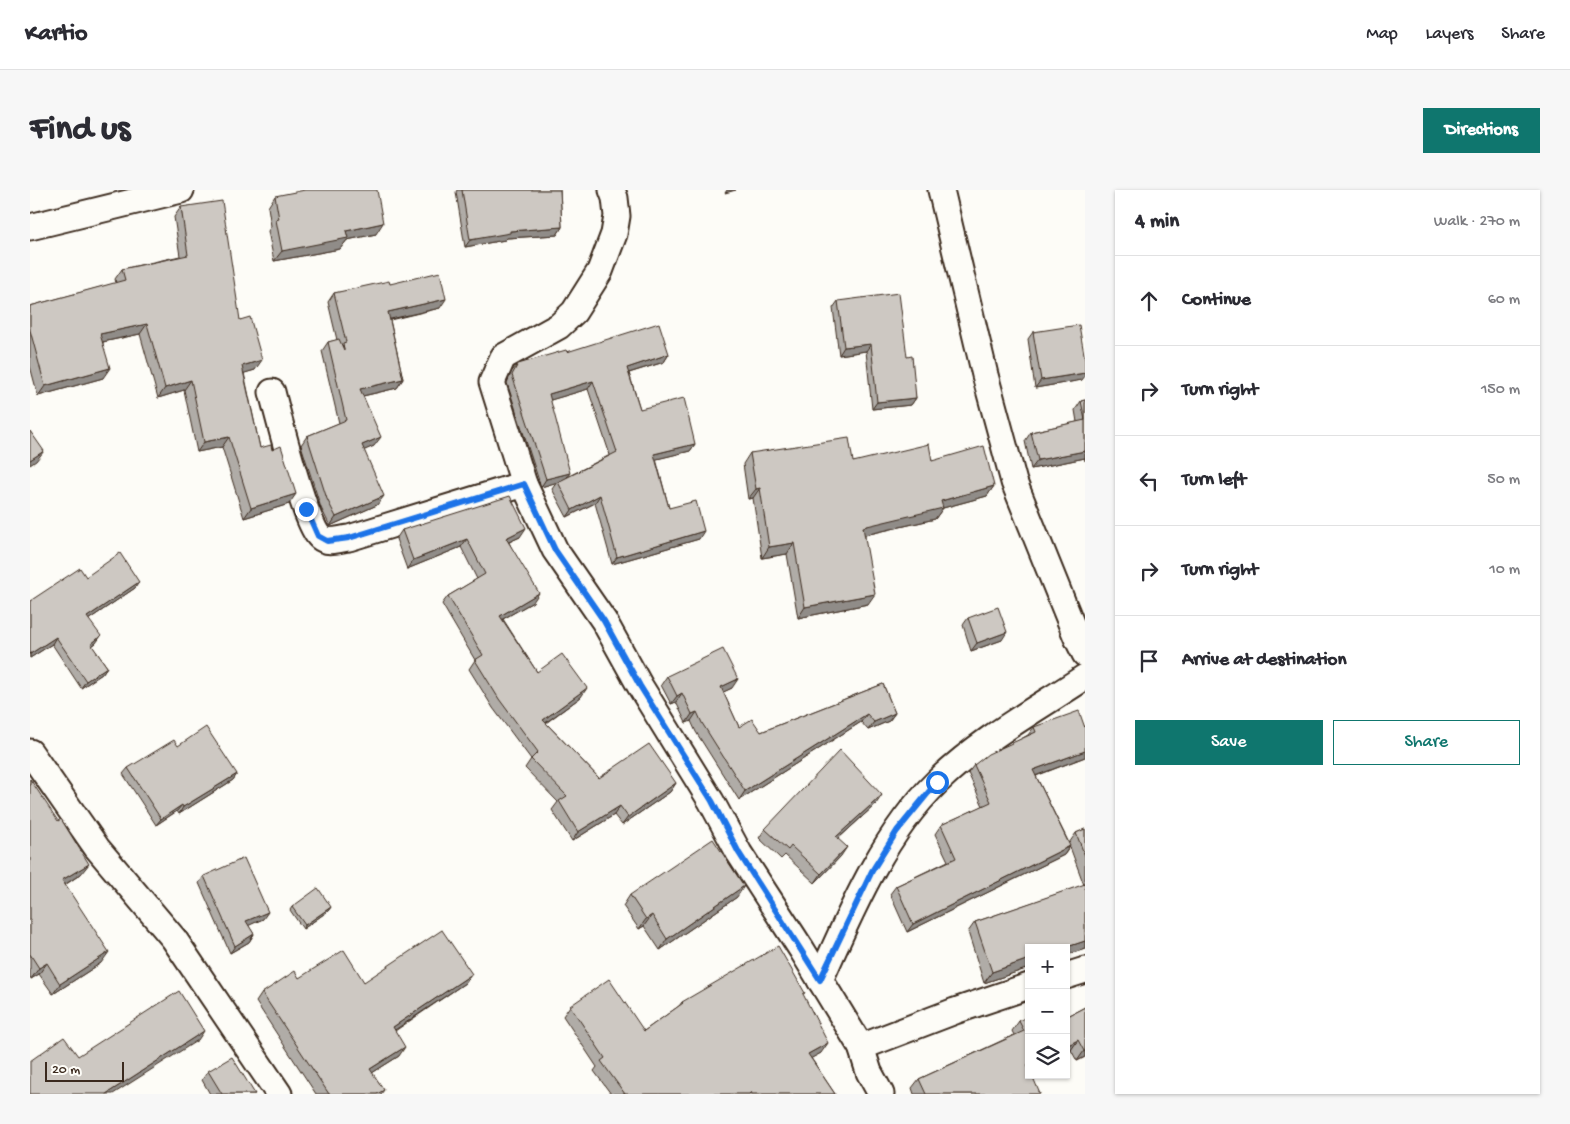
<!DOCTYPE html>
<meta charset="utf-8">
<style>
:root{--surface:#fff;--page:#f7f7f7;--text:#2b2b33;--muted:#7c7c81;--line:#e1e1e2;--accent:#0f766e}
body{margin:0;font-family:"Gochi Hand",sans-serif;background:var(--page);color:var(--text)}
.controls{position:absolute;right:15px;bottom:15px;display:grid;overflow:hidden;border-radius:0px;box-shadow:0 1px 4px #0004}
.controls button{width:45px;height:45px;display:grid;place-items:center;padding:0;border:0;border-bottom:1px solid var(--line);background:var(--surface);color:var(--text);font:25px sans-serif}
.scale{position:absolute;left:15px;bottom:12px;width:79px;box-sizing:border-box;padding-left:5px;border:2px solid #3b2a1e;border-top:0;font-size:14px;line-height:18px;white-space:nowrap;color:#3b2a1e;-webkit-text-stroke:4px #fdfcf7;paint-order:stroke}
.stop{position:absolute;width:15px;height:15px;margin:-11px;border:4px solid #1a73e8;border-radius:50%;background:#fff}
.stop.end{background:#1a73e8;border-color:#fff;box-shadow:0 1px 5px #0008}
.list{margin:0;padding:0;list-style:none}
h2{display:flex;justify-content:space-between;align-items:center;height:65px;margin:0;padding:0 20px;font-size:21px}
h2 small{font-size:16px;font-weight:400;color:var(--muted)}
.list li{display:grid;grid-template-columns:32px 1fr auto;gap:15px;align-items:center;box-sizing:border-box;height:90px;padding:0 20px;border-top:1px solid var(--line)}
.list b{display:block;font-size:19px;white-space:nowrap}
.list em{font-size:16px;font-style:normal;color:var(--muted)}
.actions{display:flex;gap:10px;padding:15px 20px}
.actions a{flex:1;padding:11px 0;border:1px solid var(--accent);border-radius:0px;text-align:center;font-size:18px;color:var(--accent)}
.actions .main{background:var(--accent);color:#fff}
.icon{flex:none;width:28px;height:28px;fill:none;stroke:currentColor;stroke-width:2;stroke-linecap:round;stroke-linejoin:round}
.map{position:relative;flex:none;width:1055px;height:904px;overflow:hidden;border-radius:0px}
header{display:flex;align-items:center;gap:30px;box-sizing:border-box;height:70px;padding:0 25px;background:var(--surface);border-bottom:1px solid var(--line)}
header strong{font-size:24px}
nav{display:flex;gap:28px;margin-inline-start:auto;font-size:18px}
.intro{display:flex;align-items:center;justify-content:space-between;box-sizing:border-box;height:120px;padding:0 30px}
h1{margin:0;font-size:35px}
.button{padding:12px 22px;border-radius:0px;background:var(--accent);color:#fff;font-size:18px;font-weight:700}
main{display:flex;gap:30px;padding:0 30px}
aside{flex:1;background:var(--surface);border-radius:0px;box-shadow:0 1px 4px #0004}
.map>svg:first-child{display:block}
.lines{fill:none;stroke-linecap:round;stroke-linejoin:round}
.minor-casing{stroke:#3b2a1e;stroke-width:29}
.minor{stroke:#fdfcf7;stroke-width:25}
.wall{fill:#b0aca7;stroke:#3b2a1e;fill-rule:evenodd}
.shaded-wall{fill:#908c88;stroke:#3b2a1e}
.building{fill:#cdc8c2;stroke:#3b2a1e}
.route{stroke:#1a73e8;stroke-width:6}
</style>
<header>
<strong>Kartio</strong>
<nav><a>Map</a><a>Layers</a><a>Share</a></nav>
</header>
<div class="intro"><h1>Find us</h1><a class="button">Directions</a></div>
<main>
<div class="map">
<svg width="1055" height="904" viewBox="0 0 1055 904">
<rect width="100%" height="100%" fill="#fdfcf7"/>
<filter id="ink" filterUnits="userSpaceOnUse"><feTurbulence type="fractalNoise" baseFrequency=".02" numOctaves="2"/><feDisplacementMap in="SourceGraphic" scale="10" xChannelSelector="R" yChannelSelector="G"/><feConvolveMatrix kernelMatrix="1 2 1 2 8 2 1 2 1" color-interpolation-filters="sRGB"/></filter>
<g filter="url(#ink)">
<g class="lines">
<defs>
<g id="minor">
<path d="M 582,0 L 585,8 L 587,26 L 584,44 L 570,81 L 544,122 L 529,136 L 473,167 L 462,192 L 494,294 L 525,360 L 574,431 L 610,496 L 681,611 L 709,663 L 772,760 L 831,857 L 839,882 L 851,904"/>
<path d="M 911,0 L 955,185 L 984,292 L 1047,448 L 1055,464"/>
<path d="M 0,37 L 151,0"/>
<path d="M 242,202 C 248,225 276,337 290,347 C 298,354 309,349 319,348 L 494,294"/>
<path d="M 0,562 L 67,658 L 144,749 L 249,904"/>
<path d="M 1036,786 L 1055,780"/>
<path d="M 790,790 C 821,721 852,646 907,592 C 950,550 1005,520 1055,487"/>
<path d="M 831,857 L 925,821 L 999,796"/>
</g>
</defs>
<use href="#minor" class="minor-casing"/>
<use href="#minor" class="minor"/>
</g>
<g class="wall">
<path d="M 427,0 L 530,0 L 532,37 L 527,45 L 477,48 L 475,50 L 435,57 L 426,2 Z"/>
<path d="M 245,6 L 346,44 L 317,50 L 310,59 L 244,71 L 238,41 L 241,36 L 238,17 Z"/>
<path d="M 151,17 L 210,130 L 225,180 L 214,183 L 230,258 L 259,314 L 214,328 L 192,257 L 167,262 L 154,200 L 128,208 L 110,144 L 73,152 L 73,188 L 8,206 L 0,176 L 0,116 L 86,93 L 85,89 L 92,79 L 150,66 L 144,27 Z"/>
<path d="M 360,94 L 410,118 L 360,130 L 373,189 L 367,198 L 333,206 L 344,256 L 334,260 L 347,315 L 300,336 L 291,318 L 271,255 L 277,246 L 309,233 L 292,161 L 298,152 L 307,150 L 298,112 L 304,103 Z"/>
<path d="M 808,111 L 877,167 L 886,208 L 881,215 L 842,219 L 836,161 L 809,165 L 803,118 Z"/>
<path d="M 1003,142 L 1052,190 L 1005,198 L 998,149 Z"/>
<path d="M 537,162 L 639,164 L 634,172 L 599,183 L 610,219 L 665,254 L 660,261 L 626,269 L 639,318 L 669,349 L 582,374 L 565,313 L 537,327 L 522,299 L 527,292 L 511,297 L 477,193 L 482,181 L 488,174 ZM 558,199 L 580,265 L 537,287 L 520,210 Z"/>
<path d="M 1055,210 L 1055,271 L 1055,268 L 1001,279 L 995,251 L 1001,242 L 1047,232 L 1045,220 L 1051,211 Z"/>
<path d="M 720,263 L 823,272 L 902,271 L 964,296 L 957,306 L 913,318 L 905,329 L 835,345 L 838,414 L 768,428 L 757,364 L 732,368 L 723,308 L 718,309 L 713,274 Z"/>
<path d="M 372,340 L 490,347 L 479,352 L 503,412 L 473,429 L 507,482 L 551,507 L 516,533 L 569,588 L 646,593 L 640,602 L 592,635 L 584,625 L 542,651 L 522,620 L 528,612 L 495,578 L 501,569 L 463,518 L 439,479 L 445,470 L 412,414 L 418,406 L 447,389 L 431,357 L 377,379 L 366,349 Z"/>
<path d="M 56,387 L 109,392 L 105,398 L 58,430 L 66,453 L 62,456 L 77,477 L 72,484 L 51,498 L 22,454 L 0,468 L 0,411 Z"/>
<path d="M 938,428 L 972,450 L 941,461 L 933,435 Z"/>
<path d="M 637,486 L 702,498 L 693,502 L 709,537 L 731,542 L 853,494 L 865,523 L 859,531 L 838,540 L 831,532 L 709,610 L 666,542 L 661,531 L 656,533 L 646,512 L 641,514 L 631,495 Z"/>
<path d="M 1004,537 L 1055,567 L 1006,586 L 1039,653 L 1046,643 L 1055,639 L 1055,759 L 954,793 L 938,742 L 945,732 L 1054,695 L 1040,657 L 1034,665 L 877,742 L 860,704 L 866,696 L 918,671 L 905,644 L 911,635 L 953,616 L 938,583 L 944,575 L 998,545 Z"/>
<path d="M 98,578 L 207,584 L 203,590 L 149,624 L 147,621 L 126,635 L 93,584 Z"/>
<path d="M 0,589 L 51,684 L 35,695 L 71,773 L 23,804 L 9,784 L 1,789 L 0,786 Z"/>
<path d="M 846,614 L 808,649 L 811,666 L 785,693 L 755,665 L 751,669 L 729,648 L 735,639 Z"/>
<path d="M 174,686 L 233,729 L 218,735 L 224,744 L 219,752 L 200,763 L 169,693 Z"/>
<path d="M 600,705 L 707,707 L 630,760 L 614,736 L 609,739 L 593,716 Z"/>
<path d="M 262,717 L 301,717 L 298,721 L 273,739 L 260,720 Z"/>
<path d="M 269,788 L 334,792 L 435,793 L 365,841 L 369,866 L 342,883 L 354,900 L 351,904 L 286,904 L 226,812 L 232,803 Z"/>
<path d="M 773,806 L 791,863 L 781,868 L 805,904 L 581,904 L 564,881 L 567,877 L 533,826 L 540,816 L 614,841 L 649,816 L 652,812 Z"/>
<path d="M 1055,817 L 1055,867 L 1047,871 L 1041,860 L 1036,862 L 1036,827 Z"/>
<path d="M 999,826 L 999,885 L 1010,904 L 884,904 L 882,898 L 889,889 L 984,845 L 982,841 L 989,831 Z"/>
<path d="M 178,881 L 225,904 L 180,904 L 172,890 Z"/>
</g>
<g class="shaded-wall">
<path d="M 697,0 L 706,0 L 695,3 Z"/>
<path d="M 353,33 L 346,44 L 317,50 L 310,59 L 244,71 L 252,61 L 316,41 Z"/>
<path d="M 532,37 L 527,45 L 477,48 L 475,50 L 435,57 L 440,50 L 480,41 Z"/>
<path d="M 416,109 L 410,118 L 352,131 L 358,122 Z"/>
<path d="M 117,134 L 110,144 L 63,154 L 70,144 Z"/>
<path d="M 841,154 L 836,161 L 809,165 L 814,157 Z"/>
<path d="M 639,164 L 634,172 L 592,185 L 597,178 Z"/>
<path d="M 232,170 L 225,180 L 205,186 L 212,176 Z"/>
<path d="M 80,178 L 73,188 L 8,206 L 15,196 Z"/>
<path d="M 1055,183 L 1055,186 L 1052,190 L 1005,198 L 1011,190 Z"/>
<path d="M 373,189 L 367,198 L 324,208 L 330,199 Z"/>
<path d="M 161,190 L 154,200 L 128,208 L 135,198 Z"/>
<path d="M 563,191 L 558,199 L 514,212 L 519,204 Z"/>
<path d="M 886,208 L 881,215 L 842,219 L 847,212 Z"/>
<path d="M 199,247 L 192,257 L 167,262 L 174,252 Z"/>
<path d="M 351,247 L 344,256 L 326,264 L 332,255 Z"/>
<path d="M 665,254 L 660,261 L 619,271 L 624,264 Z"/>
<path d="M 14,261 L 6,271 L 0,275 L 0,270 Z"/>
<path d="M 1055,261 L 1055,268 L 1001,279 L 1008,270 Z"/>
<path d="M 540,283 L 535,290 L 511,297 L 516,289 Z"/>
<path d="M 964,296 L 957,306 L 913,318 L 905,329 L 826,347 L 833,337 L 911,311 Z"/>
<path d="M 730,298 L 723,308 L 718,309 L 726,299 Z"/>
<path d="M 266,304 L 259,314 L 214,328 L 221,318 Z"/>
<path d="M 570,305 L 565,313 L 537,327 L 542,320 Z"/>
<path d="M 354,306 L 347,315 L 300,336 L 306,327 Z"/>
<path d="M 496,338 L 490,347 L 470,356 L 476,348 Z"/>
<path d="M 674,341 L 669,349 L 582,374 L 587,367 Z"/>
<path d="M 437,349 L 431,357 L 377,379 L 383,370 Z"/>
<path d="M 764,353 L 757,364 L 732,368 L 739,357 Z"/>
<path d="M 109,392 L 105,398 L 52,434 L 57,427 Z"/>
<path d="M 509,403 L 503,412 L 464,434 L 470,426 Z"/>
<path d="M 845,404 L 838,414 L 768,428 L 775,417 Z"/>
<path d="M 977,442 L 972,450 L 941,461 L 947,453 Z"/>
<path d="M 71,446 L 66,453 L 56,460 L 61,454 Z"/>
<path d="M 26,447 L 22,454 L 0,468 L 0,464 Z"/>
<path d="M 77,477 L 72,484 L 51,498 L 56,491 Z"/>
<path d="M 708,489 L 702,498 L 685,506 L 691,497 Z"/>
<path d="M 557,498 L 551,507 L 507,539 L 513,530 Z"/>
<path d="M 652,503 L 646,512 L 641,514 L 647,506 Z"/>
<path d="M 667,522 L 661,531 L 656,533 L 662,524 Z"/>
<path d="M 865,523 L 859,531 L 838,540 L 844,532 Z"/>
<path d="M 837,524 L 831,532 L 709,610 L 715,601 Z"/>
<path d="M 1055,561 L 1055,567 L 997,589 L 1003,580 Z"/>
<path d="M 207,584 L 203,590 L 149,624 L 153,617 Z"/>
<path d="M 646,593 L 640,602 L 592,635 L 598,627 Z"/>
<path d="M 852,605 L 846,614 L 800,656 L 806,647 Z"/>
<path d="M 152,615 L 147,621 L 126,635 L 131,629 Z"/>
<path d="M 590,616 L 584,625 L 542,651 L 548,642 Z"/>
<path d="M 1040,656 L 1034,665 L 877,742 L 883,734 Z"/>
<path d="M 817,657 L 811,666 L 785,693 L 791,684 Z"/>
<path d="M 59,674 L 51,684 L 25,701 L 32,690 Z"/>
<path d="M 714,696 L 707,707 L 630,760 L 637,749 Z"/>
<path d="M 301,717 L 298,721 L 273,739 L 275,735 Z"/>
<path d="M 238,722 L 233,729 L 211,739 L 216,731 Z"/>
<path d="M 622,725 L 614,736 L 609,739 L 616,729 Z"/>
<path d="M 224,744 L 219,752 L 200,763 L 205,756 Z"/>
<path d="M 1055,751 L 1055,759 L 1036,765 L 1036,758 L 1034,758 Z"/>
<path d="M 79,762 L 71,773 L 23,804 L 30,794 Z"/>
<path d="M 999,769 L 999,778 L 954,793 L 962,782 Z"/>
<path d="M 17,773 L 9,784 L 1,789 L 9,778 Z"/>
<path d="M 442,784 L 435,793 L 356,846 L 363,837 Z"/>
<path d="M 174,841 L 168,850 L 83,904 L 76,904 Z"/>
<path d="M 1048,850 L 1041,860 L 1036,862 L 1036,856 Z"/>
<path d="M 798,853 L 791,863 L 771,874 L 778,864 Z"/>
<path d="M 375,857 L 369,866 L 334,888 L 340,879 Z"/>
<path d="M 1054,861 L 1055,861 L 1055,867 L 1047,871 Z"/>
</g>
<g class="building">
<path d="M 275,0 L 347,0 L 353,33 L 316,41 L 318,48 L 252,61 L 246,30 L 249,29 L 245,6 Z"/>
<path d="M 432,0 L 530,0 L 532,37 L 480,41 L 480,43 L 440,50 Z"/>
<path d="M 192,11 L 210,130 L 220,127 L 232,170 L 212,176 L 230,258 L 241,255 L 242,260 L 251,256 L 266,304 L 221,318 L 199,247 L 174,252 L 161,190 L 135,198 L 117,134 L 70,144 L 80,178 L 15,196 L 0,140 L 0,116 L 95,90 L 92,79 L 158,65 L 151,17 Z"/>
<path d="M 410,82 L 416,109 L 358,122 L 373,189 L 330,199 L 351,247 L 332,255 L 354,306 L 306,327 L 297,309 L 277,246 L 316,230 L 298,152 L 309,149 L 314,160 L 313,153 L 316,152 L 304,103 L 359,91 L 360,94 Z"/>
<path d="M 869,103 L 877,167 L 882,166 L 886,208 L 847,212 L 841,154 L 814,157 L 808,111 Z"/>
<path d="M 629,133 L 639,164 L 597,178 L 610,219 L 654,208 L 665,254 L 624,264 L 639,318 L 666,311 L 674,341 L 587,367 L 570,305 L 542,320 L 528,292 L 587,262 L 563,191 L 519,204 L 540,283 L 516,289 L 482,185 L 488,174 L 536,160 L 537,162 Z"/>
<path d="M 1049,135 L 1055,170 L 1055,183 L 1011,190 L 1003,142 Z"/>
<path d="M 1055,210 L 1055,261 L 1008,270 L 1001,242 L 1055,230 L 1051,211 Z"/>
<path d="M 0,241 L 14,261 L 0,270 Z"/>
<path d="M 819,248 L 823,272 L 899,254 L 902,271 L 954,256 L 964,296 L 911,311 L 913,318 L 833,337 L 845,404 L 775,417 L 764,353 L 739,357 L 730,298 L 726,299 L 720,263 Z"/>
<path d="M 480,306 L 496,338 L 476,348 L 509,403 L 470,426 L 507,482 L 532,464 L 557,498 L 513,530 L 569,588 L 619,554 L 646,593 L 598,627 L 590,616 L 548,642 L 529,611 L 537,606 L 501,569 L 508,562 L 469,509 L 445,470 L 453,465 L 418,406 L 455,384 L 437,349 L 383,370 L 372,340 Z"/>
<path d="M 90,363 L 109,392 L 57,427 L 71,446 L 61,454 L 77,477 L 56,491 L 26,447 L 0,464 L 0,411 L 50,378 L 56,387 Z"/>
<path d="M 968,417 L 977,442 L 947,453 L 938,428 Z"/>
<path d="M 693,459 L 708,489 L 691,497 L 709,537 L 722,529 L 731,542 L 853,494 L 865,523 L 844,532 L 837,524 L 715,601 L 672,533 L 667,522 L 662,524 L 652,503 L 647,506 L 637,486 Z"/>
<path d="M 1049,521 L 1055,538 L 1055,561 L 1003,580 L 1040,656 L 883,734 L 866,696 L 926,668 L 911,635 L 961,612 L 944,575 L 958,564 L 1006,542 L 1004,537 Z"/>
<path d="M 176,537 L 207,584 L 153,617 L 152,615 L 131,629 L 98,578 L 144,550 L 148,556 Z"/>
<path d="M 810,560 L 852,605 L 806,647 L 817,657 L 791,684 L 761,656 L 758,660 L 735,639 Z"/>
<path d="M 0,589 L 28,631 L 31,629 L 59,674 L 32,690 L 79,762 L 30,794 L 17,773 L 9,778 L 0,764 Z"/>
<path d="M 1055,639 L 1055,666 L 1046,643 Z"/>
<path d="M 683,649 L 714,696 L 637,749 L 622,725 L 616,729 L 600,705 Z"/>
<path d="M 214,668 L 238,722 L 216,731 L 224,744 L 205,756 L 174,686 Z"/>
<path d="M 1055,694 L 1055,751 L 1034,758 L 999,758 L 999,769 L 962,782 L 945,732 Z"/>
<path d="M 288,698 L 301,717 L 275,735 L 262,717 Z"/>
<path d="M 412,740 L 442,784 L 363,837 L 375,857 L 340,879 L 354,900 L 347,904 L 299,904 L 232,803 L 265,781 L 269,788 L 314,760 L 334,792 Z"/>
<path d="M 748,756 L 775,803 L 773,804 L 798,853 L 778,864 L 805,904 L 722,904 L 721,902 L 719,904 L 595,904 L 571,871 L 575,868 L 540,816 L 579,789 L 614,841 L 653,813 L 652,812 Z"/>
<path d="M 149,801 L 174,841 L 76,904 L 0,904 L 0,871 L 34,847 L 48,866 Z"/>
<path d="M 1055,817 L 1055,861 L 1054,861 L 1048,850 L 1036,856 L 1036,827 Z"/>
<path d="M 999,826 L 999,874 L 997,875 L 999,879 L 999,885 L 1002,885 L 1010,904 L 896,904 L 889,889 L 994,841 L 989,831 Z"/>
<path d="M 202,867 L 225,904 L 192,904 L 178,881 Z"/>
</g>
</g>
<g class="lines" filter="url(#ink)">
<path class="route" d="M 276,319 L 288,346 L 297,351 L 319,348 L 494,294 L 525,360 L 574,431 L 610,496 L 682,611 L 709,663 L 790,790 L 842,681 L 867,641 L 907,592"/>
</g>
</svg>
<div class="controls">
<button>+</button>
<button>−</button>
<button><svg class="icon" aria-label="layers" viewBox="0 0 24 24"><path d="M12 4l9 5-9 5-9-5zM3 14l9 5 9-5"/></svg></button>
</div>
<div class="scale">20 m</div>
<div class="stop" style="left:907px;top:592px"></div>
<div class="stop end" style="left:276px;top:319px"></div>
</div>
<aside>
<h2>4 min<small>Walk · 270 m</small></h2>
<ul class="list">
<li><svg class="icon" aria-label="ahead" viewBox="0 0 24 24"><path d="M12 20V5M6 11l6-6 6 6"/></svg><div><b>Continue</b></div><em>60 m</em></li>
<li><svg class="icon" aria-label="right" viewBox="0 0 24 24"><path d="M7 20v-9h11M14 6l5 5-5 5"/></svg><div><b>Turn right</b></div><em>150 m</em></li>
<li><svg class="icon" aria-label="left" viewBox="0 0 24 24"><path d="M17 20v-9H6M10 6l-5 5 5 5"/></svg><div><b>Turn left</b></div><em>50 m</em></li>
<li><svg class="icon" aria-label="right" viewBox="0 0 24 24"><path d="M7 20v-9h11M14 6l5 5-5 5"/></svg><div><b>Turn right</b></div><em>10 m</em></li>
<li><svg class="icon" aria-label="arrive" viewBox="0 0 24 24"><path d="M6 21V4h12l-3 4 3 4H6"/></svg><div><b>Arrive at destination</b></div></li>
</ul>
<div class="actions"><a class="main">Save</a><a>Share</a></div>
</aside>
</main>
